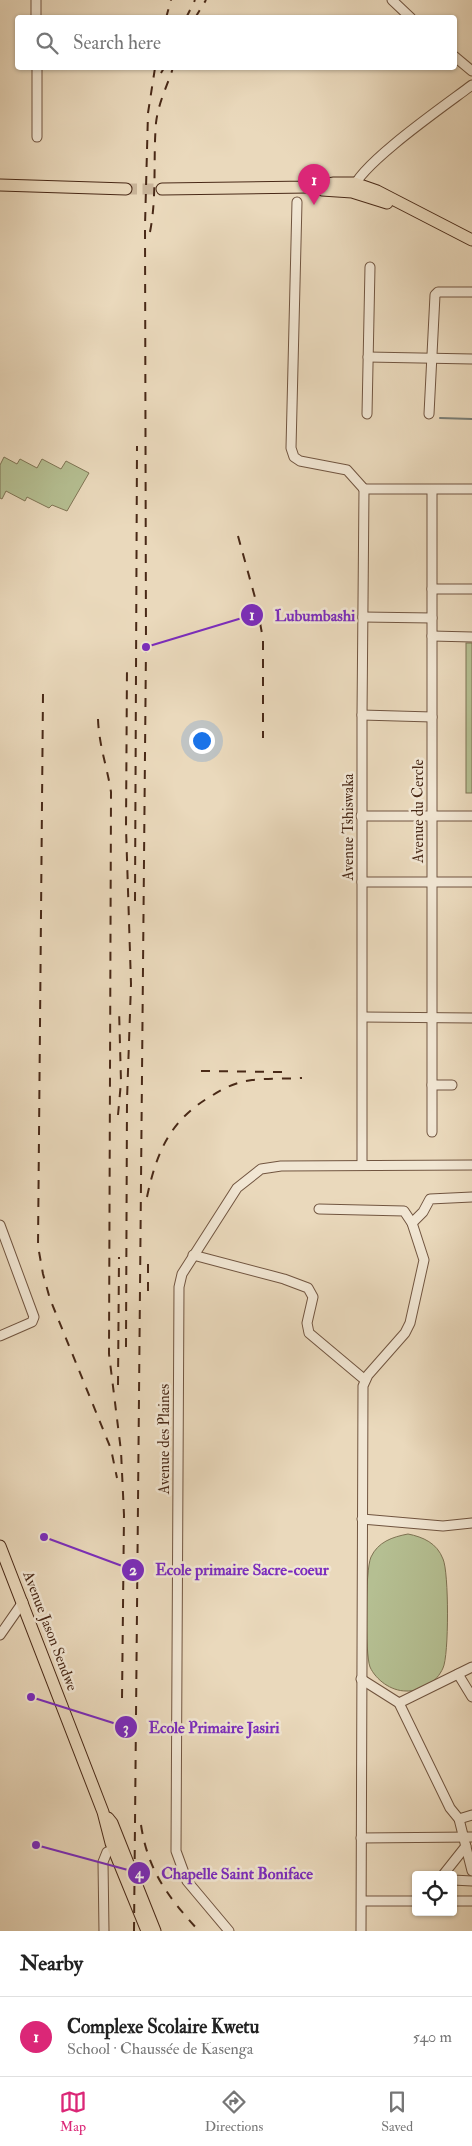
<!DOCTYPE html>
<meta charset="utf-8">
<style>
:root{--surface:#fff;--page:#f6f6f6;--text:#222;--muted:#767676;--line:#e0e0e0;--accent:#db2777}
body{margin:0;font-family:"IM FELL Double Pica",serif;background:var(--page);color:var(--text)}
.controls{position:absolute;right:15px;bottom:15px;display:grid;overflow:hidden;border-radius:5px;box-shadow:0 1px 4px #0004}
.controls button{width:45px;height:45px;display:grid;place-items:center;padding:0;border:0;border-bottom:1px solid var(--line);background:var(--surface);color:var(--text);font:25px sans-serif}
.you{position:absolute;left:201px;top:740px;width:18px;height:18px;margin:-12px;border:4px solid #fff;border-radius:50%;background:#1a73e8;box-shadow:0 0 0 8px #1a73e833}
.badge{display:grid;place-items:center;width:32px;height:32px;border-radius:50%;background:var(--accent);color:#fff;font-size:16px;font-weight:700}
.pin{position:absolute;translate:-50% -41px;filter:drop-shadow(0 1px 2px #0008)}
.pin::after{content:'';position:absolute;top:26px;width:18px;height:15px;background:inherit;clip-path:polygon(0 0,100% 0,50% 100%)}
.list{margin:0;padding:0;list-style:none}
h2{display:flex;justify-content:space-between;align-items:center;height:65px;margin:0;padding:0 20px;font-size:21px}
h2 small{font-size:16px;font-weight:400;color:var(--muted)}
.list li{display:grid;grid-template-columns:32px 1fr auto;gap:15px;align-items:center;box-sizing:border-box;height:80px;padding:0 20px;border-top:1px solid var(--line)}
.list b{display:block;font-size:19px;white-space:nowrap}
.list p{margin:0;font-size:16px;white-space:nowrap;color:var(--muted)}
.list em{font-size:16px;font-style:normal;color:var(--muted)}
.icon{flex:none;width:28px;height:28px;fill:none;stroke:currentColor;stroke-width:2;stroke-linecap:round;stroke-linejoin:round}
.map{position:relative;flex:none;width:472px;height:1931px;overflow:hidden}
.search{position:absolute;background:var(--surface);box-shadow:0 1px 4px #0004;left:15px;right:15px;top:15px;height:55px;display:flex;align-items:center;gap:12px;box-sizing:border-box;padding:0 18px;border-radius:5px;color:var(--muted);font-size:19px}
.sheet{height:145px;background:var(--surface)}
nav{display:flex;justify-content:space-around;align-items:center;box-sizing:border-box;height:70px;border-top:1px solid var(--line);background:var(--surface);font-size:14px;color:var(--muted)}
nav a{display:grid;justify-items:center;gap:2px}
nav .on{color:var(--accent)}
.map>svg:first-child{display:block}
.park{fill:#b5bf92;stroke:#7f7454}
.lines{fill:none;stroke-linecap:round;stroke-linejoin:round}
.stream{stroke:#7a7f78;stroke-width:2}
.major-tunnel{stroke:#cab69b;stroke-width:11;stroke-dasharray:11 5.5;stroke-linecap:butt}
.minor-casing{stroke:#715540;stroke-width:11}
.major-casing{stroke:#492917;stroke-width:13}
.minor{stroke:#f1e6d3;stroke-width:9}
.major{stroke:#ead9bc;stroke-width:11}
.rail{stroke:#492917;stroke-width:2;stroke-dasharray:9 9;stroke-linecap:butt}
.labels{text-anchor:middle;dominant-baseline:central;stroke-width:5;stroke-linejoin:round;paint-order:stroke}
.street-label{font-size:15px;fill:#492917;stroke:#f1e6d3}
.leader{fill:none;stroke:#7b2cbf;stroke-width:2}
.callout-dot{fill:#7b2cbf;stroke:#f1e6d3;stroke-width:2}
.mark-label{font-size:15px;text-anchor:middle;font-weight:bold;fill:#fff}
.callout-label{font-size:16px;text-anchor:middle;font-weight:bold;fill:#7b2cbf;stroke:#f1e6d3;stroke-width:5;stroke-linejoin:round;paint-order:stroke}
</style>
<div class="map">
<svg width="472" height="1931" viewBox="0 0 472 1931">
<rect width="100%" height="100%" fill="#ead9bc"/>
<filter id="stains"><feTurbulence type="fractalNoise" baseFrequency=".004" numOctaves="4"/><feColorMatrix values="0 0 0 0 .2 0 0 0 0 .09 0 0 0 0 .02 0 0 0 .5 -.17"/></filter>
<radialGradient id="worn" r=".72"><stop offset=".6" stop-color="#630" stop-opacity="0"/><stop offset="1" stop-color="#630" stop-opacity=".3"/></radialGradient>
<g class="park">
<path d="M 4,457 L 17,464 L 20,459 L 37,468 L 42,459 L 61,469 L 66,461 L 89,473 L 67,511 L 52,505 L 49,508 L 27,497 L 25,501 L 6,491 L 2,499 L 0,498 L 0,465 Z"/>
<rect x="466" y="643" width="6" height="150"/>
<path d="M 408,1534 C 423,1537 437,1543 443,1559 C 449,1572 449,1656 443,1668 C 437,1682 421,1692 406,1691 C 391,1691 376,1680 370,1667 C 365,1654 365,1570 371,1557 C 378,1542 392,1537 408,1534 Z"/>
</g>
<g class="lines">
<path class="stream" d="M 440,418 L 472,419"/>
<path class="major-tunnel" d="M 126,189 L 162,189"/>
<defs>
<g id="minor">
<path d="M 36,0 L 36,18"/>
<path d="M 392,0 L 411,18"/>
<path d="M 454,56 L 472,71"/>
<path d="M 37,68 L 37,137"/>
<path d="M 353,189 C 360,164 447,104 472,85"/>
<path d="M 297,202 L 291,448 L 294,457 L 300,461 L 347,470 L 364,489"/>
<path d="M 368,357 L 472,359"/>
<path d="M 367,414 L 370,267"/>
<path d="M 429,414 L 435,295 L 438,292 L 472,292"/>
<path d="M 364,489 L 472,489"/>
<path d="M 432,589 L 472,589"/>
<path d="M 363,617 L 432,618"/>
<path d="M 432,636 L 472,637"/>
<path d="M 362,715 L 432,717"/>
<path d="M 361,816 L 472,816"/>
<path d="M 362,882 L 472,882"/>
<path d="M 363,1017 L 472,1018"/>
<path d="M 432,1085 L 452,1085"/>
<path d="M 432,1132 L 432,490"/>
<path d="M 362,1165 L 362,715 L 364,489"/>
<path d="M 319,1209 L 404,1211 L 412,1223 L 424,1260 L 410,1323 L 405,1333 L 368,1375 L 363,1386 L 361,1931"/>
<path d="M 412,1223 L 423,1212 L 430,1199 L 472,1197"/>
<path d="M 0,1225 L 34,1317 L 32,1322 L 0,1336"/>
<path d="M 193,1255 L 284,1279 L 308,1288 L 313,1297 L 307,1323 L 309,1333 L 365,1380"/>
<path d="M 362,1519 L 443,1526 L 472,1523"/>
<path d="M 0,1635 L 23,1602"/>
<path d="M 458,1674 L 472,1697"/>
<path d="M 361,1679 L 399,1703 L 450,1808 L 459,1819 L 472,1871"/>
<path d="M 399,1703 L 472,1667"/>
<path d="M 459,1819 L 472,1815"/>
<path d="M 361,1838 L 472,1837"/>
<path d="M 443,1875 L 466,1846"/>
<path d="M 453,1880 L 472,1881"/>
<path d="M 362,1901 L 416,1901"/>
<path d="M 453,1901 L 472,1901"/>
<path d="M 104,1931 L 103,1862 L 107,1852 L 118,1847"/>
<path d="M 229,1931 L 187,1881 L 176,1851 L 179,1287 L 182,1274 L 237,1188 L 261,1169 L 281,1166 L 472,1165"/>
</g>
<g id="major">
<path d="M 0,185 L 126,189"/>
<path d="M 162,189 L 309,187 L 334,183 L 354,183 L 377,191 L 472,240"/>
<path d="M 322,190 L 352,192 L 387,203"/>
<path d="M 0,1546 L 103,1812 L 111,1843 L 147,1931"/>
<path d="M 108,1818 L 112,1823 L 155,1931"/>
</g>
</defs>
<use href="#minor" class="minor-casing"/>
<use href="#major" class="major-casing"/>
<use href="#minor" class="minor"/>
<use href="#major" class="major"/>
<g class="rail">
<path d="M 166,18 L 171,0"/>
<path d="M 186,18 L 195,0"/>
<path d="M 195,18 L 206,0"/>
<path d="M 161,73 L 164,68"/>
<path d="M 150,232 C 157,196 153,160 156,123 C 158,104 167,86 173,68"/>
<path d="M 238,536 L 256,601 L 263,639 L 263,738"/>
<path d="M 43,694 L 38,1246 L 43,1274 L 50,1299 L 111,1449 L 117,1478"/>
<path d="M 98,719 C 99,746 107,766 111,792 L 109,1354 L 121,1451 L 124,1515 L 122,1700"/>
<path d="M 135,901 L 137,446"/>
<path d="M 201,1071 L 282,1072"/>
<path d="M 118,1115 L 121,1082 L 119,1008"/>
<path d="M 147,1197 C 157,1150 171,1119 213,1095 C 225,1087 238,1082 252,1080 C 269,1078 286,1079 302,1078"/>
<path d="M 148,1264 L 148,1294"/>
<path d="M 126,1347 L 127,1100 L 131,984 L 126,828 L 127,666"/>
<path d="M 118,1385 L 119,1257"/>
<path d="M 141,1825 C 148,1871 168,1897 199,1931"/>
<path d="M 134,1931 L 146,647 L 145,226 L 148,113 L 155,68"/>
</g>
</g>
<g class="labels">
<g class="street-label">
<text transform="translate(418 811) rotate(-90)">Avenue du Cercle</text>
<text transform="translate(348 827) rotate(-90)">Avenue Tshiswaka</text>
<text transform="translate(164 1439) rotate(-90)">Avenue des Plaines</text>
<text transform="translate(50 1631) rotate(69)">Avenue Jason Sendwe</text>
</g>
</g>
<path class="leader" d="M146 647L252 615M44 1537L133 1570M31 1697L126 1727M36 1845L139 1873"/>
<g class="callout-dot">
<circle cx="146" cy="647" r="5"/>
<circle cx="44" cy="1537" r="5"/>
<circle cx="31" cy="1697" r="5"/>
<circle cx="36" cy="1845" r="5"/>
<circle cx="252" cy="615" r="12"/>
<circle cx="133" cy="1570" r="12"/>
<circle cx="126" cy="1727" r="12"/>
<circle cx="139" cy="1873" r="12"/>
</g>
<g class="mark-label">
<text x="252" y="620">1</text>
<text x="133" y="1575">2</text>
<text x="126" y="1733">3</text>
<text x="139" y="1878">4</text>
</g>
<g class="callout-label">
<text x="315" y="621">Lubumbashi</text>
<text x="242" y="1575">Ecole primaire Sacre-coeur</text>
<text x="214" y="1733">Ecole Primaire Jasiri</text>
<text x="237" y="1879">Chapelle Saint Boniface</text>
</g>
<rect width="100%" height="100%" filter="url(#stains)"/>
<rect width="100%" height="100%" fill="url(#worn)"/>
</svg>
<div class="controls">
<button><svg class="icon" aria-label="locate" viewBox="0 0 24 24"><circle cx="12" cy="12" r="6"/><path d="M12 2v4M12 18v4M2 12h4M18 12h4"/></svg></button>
</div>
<div class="you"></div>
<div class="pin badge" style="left:314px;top:205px">1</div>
<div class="search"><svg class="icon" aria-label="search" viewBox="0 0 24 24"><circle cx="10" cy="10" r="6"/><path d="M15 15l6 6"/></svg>Search here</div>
</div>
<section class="sheet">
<h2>Nearby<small></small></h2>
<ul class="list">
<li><span class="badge">1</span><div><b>Complexe Scolaire Kwetu</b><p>School · Chaussée de Kasenga</p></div><em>540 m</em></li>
</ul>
</section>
<nav>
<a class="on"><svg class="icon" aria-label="map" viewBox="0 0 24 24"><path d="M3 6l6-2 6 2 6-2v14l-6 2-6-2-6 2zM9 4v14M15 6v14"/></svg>Map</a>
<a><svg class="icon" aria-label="directions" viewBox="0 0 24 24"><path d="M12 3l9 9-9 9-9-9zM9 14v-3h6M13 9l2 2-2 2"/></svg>Directions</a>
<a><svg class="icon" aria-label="saved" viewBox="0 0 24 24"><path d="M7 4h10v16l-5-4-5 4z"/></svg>Saved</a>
</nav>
